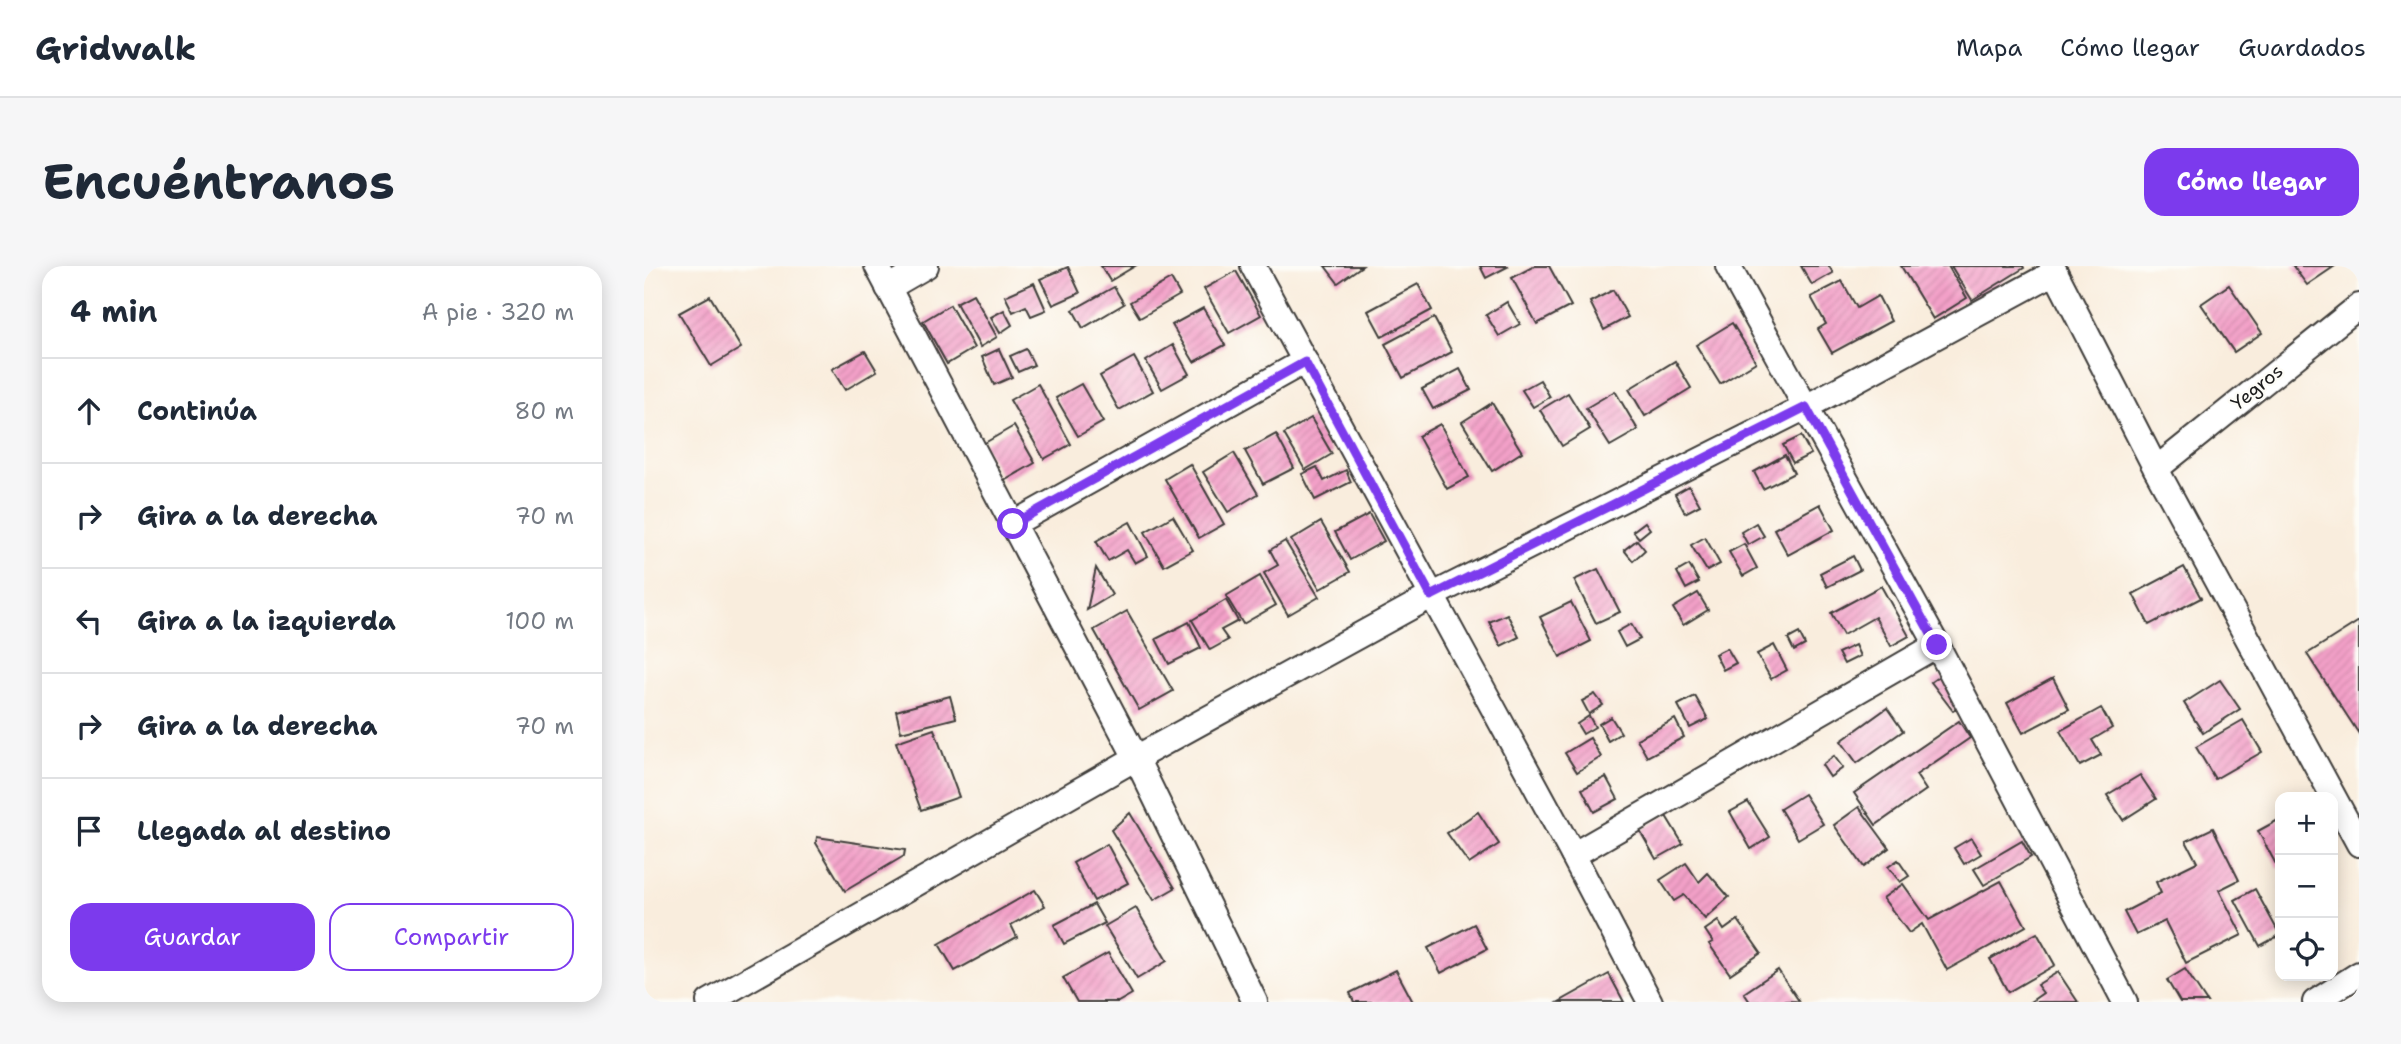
<!DOCTYPE html>
<html lang="es">
<meta charset="utf-8">
<style>
:root{--surface:#fff;--page:#f6f6f7;--text:#1f2937;--muted:#747a83;--line:#e0e1e3;--accent:#7c3aed}
body{margin:0;font-family:"Shantell Sans",sans-serif;background:var(--page);color:var(--text)}
.controls{position:absolute;right:21px;bottom:21px;display:grid;overflow:hidden;border-radius:14px;box-shadow:0 4px 18px #0003}
.controls button{width:63px;height:63px;display:grid;place-items:center;padding:0;border:0;border-bottom:2px solid var(--line);background:var(--surface);color:var(--text);font:35px sans-serif}
.stop{position:absolute;width:21px;height:21px;margin:-16px;border:5px solid #7c3aed;border-radius:50%;background:#fff}
.stop.end{background:#7c3aed;border-color:#fff;box-shadow:0 2px 7px #0008}
.list{margin:0;padding:0;list-style:none}
h2{display:flex;justify-content:space-between;align-items:center;height:91px;margin:0;padding:0 28px;font-size:30px}
h2 small{font-size:23px;font-weight:400;color:var(--muted)}
.list li{display:grid;grid-template-columns:46px 1fr auto;gap:21px;align-items:center;box-sizing:border-box;height:105px;padding:0 28px;border-top:2px solid var(--line)}
.list b{display:block;font-size:26px;white-space:nowrap}
.list em{font-size:23px;font-style:normal;color:var(--muted)}
.actions{display:flex;gap:14px;padding:21px 28px}
.actions a{flex:1;padding:16px 0;border:2px solid var(--accent);border-radius:21px;text-align:center;font-size:24px;color:var(--accent)}
.actions .main{background:var(--accent);color:#fff}
.icon{flex:none;width:38px;height:38px;fill:none;stroke:currentColor;stroke-width:2;stroke-linecap:round;stroke-linejoin:round}
.map{position:relative;flex:none;width:1715px;height:736px;overflow:hidden;border-radius:21px}
header{display:flex;align-items:center;gap:42px;box-sizing:border-box;height:98px;padding:0 35px;background:var(--surface);border-bottom:2px solid var(--line)}
header strong{font-size:33px}
nav{display:flex;gap:38px;margin-inline-start:auto;font-size:24px}
.intro{display:flex;align-items:center;justify-content:space-between;box-sizing:border-box;height:168px;padding:0 42px}
h1{margin:0;font-size:49px}
.button{padding:18px 32px;border-radius:21px;background:var(--accent);color:#fff;font-size:24px;font-weight:700}
main{display:flex;gap:42px;padding:0 42px}
aside{flex:1;background:var(--surface);border-radius:21px;box-shadow:0 4px 18px #0003}
.map>svg:first-child{display:block}
.building{fill:url(#building-hatch)}
.lines{fill:none;stroke-linecap:round;stroke-linejoin:round}
.minor-casing{stroke:#3d3b39;stroke-width:28}
.minor{stroke:#fff;stroke-width:24}
.route{stroke:#7c3aed;stroke-width:9}
.labels{text-anchor:middle;dominant-baseline:central;stroke-width:5;stroke-linejoin:round;paint-order:stroke}
.street-label{font-size:19px;fill:#1c1c1c;stroke:#fdfcf7}
</style>
<header>
<strong>Gridwalk</strong>
<nav><a>Mapa</a><a>Cómo llegar</a><a>Guardados</a></nav>
</header>
<div class="intro"><h1>Encuéntranos</h1><a class="button">Cómo llegar</a></div>
<main>
<aside>
<h2>4 min<small>A pie · 320 m</small></h2>
<ul class="list">
<li><svg class="icon" aria-label="ahead" viewBox="0 0 24 24"><path d="M12 20V5M6 11l6-6 6 6"/></svg><div><b>Continúa</b></div><em>80 m</em></li>
<li><svg class="icon" aria-label="right" viewBox="0 0 24 24"><path d="M7 20v-9h11M14 6l5 5-5 5"/></svg><div><b>Gira a la derecha</b></div><em>70 m</em></li>
<li><svg class="icon" aria-label="left" viewBox="0 0 24 24"><path d="M17 20v-9H6M10 6l-5 5 5 5"/></svg><div><b>Gira a la izquierda</b></div><em>100 m</em></li>
<li><svg class="icon" aria-label="right" viewBox="0 0 24 24"><path d="M7 20v-9h11M14 6l5 5-5 5"/></svg><div><b>Gira a la derecha</b></div><em>70 m</em></li>
<li><svg class="icon" aria-label="arrive" viewBox="0 0 24 24"><path d="M6 21V4h12l-3 4 3 4H6"/></svg><div><b>Llegada al destino</b></div></li>
</ul>
<div class="actions"><a class="main">Guardar</a><a>Compartir</a></div>
</aside>
<div class="map">
<svg width="1715" height="736" viewBox="0 0 1715 736">
<defs>
<pattern id="building-hatch" width="6" height="6" patternUnits="userSpaceOnUse" patternTransform="scale(1.75)"><rect width="6" height="6" fill="#f3a0c8"/><path d="M-1 1l2-2M0 6l6-6M5 7l2-2" fill="none" stroke="#d089ab"/></pattern>
</defs>
<rect width="100%" height="100%" fill="#fdfcf7"/>
<filter id="ink" filterUnits="userSpaceOnUse"><feTurbulence type="fractalNoise" baseFrequency=".0143" numOctaves="2"/><feDisplacementMap in="SourceGraphic" scale="14" xChannelSelector="R" yChannelSelector="G"/><feConvolveMatrix kernelMatrix="1 2 1 2 8 2 1 2 1" color-interpolation-filters="sRGB"/></filter>
<filter id="wash" filterUnits="userSpaceOnUse"><feTurbulence type="fractalNoise" baseFrequency=".00686" numOctaves="4" result="noise"/><feDisplacementMap in="SourceGraphic" scale="28" xChannelSelector="R" yChannelSelector="G"/><feGaussianBlur stdDeviation="1.57" result="paint"/><feColorMatrix in="noise" values="0 0 0 0 0 0 0 0 0 0 0 0 0 0 0 0 0 1.4 0 .05"/><feComposite in="paint" operator="in"/></filter>
<g filter="url(#wash)">
<rect width="100%" height="100%" fill="#f9eddd"/>
<g id="blocks">
<g class="building">
<path d="M 457,0 L 491,0 L 466,15 Z"/>
<path d="M 681,0 L 718,0 L 694,17 Z"/>
<path d="M 836,0 L 865,0 L 842,12 Z"/>
<path d="M 890,0 L 905,0 L 927,40 L 893,58 L 868,12 Z"/>
<path d="M 1157,0 L 1185,0 L 1189,7 L 1168,19 Z"/>
<path d="M 1257,0 L 1304,0 L 1323,32 L 1289,53 Z"/>
<path d="M 1307,0 L 1379,0 L 1380,2 L 1328,34 Z"/>
<path d="M 1649,0 L 1691,0 L 1663,19 Z"/>
<path d="M 424,1 L 436,27 L 409,39 L 396,13 Z"/>
<path d="M 592,5 L 617,49 L 585,67 L 560,23 Z"/>
<path d="M 527,13 L 536,29 L 496,52 L 486,36 Z"/>
<path d="M 1198,15 L 1213,42 L 1234,30 L 1247,55 L 1188,87 L 1174,63 L 1182,58 L 1167,31 Z"/>
<path d="M 390,17 L 402,44 L 387,50 L 382,40 L 369,46 L 361,30 Z"/>
<path d="M 774,18 L 788,44 L 738,71 L 724,45 Z"/>
<path d="M 1585,19 L 1618,67 L 1590,86 L 1557,38 Z"/>
<path d="M 470,21 L 480,38 L 439,62 L 429,44 Z"/>
<path d="M 969,24 L 984,51 L 960,64 L 946,36 Z"/>
<path d="M 329,28 L 353,71 L 336,81 L 312,37 Z"/>
<path d="M 66,30 L 97,82 L 67,100 L 35,47 Z"/>
<path d="M 863,36 L 876,58 L 855,70 L 842,49 Z"/>
<path d="M 306,39 L 330,82 L 303,98 L 279,55 Z"/>
<path d="M 559,42 L 581,79 L 550,96 L 528,59 Z"/>
<path d="M 360,44 L 368,59 L 356,67 L 347,51 Z"/>
<path d="M 790,52 L 808,86 L 759,112 L 741,78 Z"/>
<path d="M 1088,57 L 1112,96 L 1076,118 L 1052,79 Z"/>
<path d="M 529,79 L 545,108 L 518,123 L 502,95 Z"/>
<path d="M 355,83 L 368,111 L 350,119 L 338,91 Z"/>
<path d="M 382,83 L 390,99 L 374,106 L 366,90 Z"/>
<path d="M 221,85 L 233,105 L 201,124 L 188,103 Z"/>
<path d="M 490,91 L 509,125 L 475,144 L 456,110 Z"/>
<path d="M 1031,95 L 1047,122 L 1001,150 L 985,123 Z"/>
<path d="M 816,103 L 827,124 L 789,143 L 778,123 Z"/>
<path d="M 896,114 L 906,131 L 889,141 L 878,124 Z"/>
<path d="M 394,118 L 427,178 L 400,193 L 366,134 Z"/>
<path d="M 437,118 L 459,156 L 434,170 L 412,132 Z"/>
<path d="M 971,125 L 994,164 L 966,180 L 942,142 Z"/>
<path d="M 924,127 L 946,163 L 918,180 L 896,144 Z"/>
<path d="M 848,137 L 878,186 L 848,205 L 818,156 Z"/>
<path d="M 667,152 L 688,188 L 661,204 L 640,168 Z"/>
<path d="M 796,158 L 825,211 L 803,223 L 774,170 Z"/>
<path d="M 370,160 L 391,197 L 360,215 L 339,178 Z"/>
<path d="M 632,168 L 650,202 L 619,218 L 601,185 Z"/>
<path d="M 1157,170 L 1167,188 L 1149,197 L 1139,179 Z"/>
<path d="M 590,187 L 614,228 L 584,246 L 559,206 Z"/>
<path d="M 1141,189 L 1150,207 L 1119,223 L 1110,206 Z"/>
<path d="M 546,198 L 580,258 L 555,272 L 521,213 Z"/>
<path d="M 673,201 L 680,215 L 702,204 L 707,216 L 671,234 L 658,208 Z"/>
<path d="M 1045,220 L 1056,239 L 1041,247 L 1031,228 Z"/>
<path d="M 1176,238 L 1190,264 L 1144,289 L 1130,263 Z"/>
<path d="M 725,248 L 740,275 L 706,294 L 691,266 Z"/>
<path d="M 529,250 L 549,284 L 520,300 L 501,266 Z"/>
<path d="M 486,256 L 504,290 L 491,297 L 483,284 L 464,295 L 452,275 Z"/>
<path d="M 677,256 L 706,306 L 676,323 L 647,274 Z"/>
<path d="M 1001,256 L 1006,263 L 995,272 L 989,265 Z"/>
<path d="M 1112,257 L 1120,270 L 1104,279 L 1097,266 Z"/>
<path d="M 1061,271 L 1076,298 L 1063,305 L 1047,279 Z"/>
<path d="M 993,274 L 1001,284 L 989,295 L 980,284 Z"/>
<path d="M 641,275 L 675,331 L 644,349 L 620,307 L 634,299 L 626,284 Z"/>
<path d="M 1100,278 L 1113,302 L 1099,310 L 1085,286 Z"/>
<path d="M 1209,290 L 1216,304 L 1183,321 L 1176,307 Z"/>
<path d="M 1045,299 L 1055,316 L 1042,323 L 1033,306 Z"/>
<path d="M 1540,301 L 1557,332 L 1505,359 L 1489,328 Z"/>
<path d="M 452,302 L 468,329 L 443,344 Z"/>
<path d="M 954,303 L 976,346 L 952,357 L 930,314 Z"/>
<path d="M 616,310 L 632,339 L 599,358 L 582,330 Z"/>
<path d="M 1237,320 L 1265,370 L 1247,380 L 1231,351 L 1199,369 L 1187,347 Z"/>
<path d="M 1054,327 L 1064,344 L 1039,359 L 1029,342 Z"/>
<path d="M 582,334 L 594,355 L 577,364 L 584,374 L 566,384 L 548,354 Z"/>
<path d="M 927,336 L 947,375 L 916,391 L 896,351 Z"/>
<path d="M 483,345 L 529,425 L 495,444 L 450,364 Z"/>
<path d="M 863,348 L 875,371 L 857,380 L 845,356 Z"/>
<path d="M 1715,355 L 1715,468 L 1663,388 Z"/>
<path d="M 545,356 L 557,382 L 525,398 L 512,373 Z"/>
<path d="M 987,358 L 996,373 L 981,381 L 973,366 Z"/>
<path d="M 1155,367 L 1161,379 L 1150,385 L 1144,373 Z"/>
<path d="M 1130,379 L 1143,404 L 1127,413 L 1113,388 Z"/>
<path d="M 1211,379 L 1216,390 L 1200,398 L 1194,387 Z"/>
<path d="M 1083,382 L 1092,397 L 1079,404 L 1071,388 Z"/>
<path d="M 1297,409 L 1318,439 L 1309,445 L 1287,416 Z"/>
<path d="M 1409,412 L 1425,443 L 1379,467 L 1363,437 Z"/>
<path d="M 1576,414 L 1596,443 L 1559,467 L 1540,437 Z"/>
<path d="M 951,428 L 959,439 L 945,448 L 938,435 Z"/>
<path d="M 306,430 L 312,452 L 257,466 L 252,445 Z"/>
<path d="M 1051,430 L 1064,453 L 1046,462 L 1034,439 Z"/>
<path d="M 1243,442 L 1259,465 L 1213,497 L 1197,475 Z"/>
<path d="M 1457,442 L 1468,462 L 1448,474 L 1457,489 L 1436,500 L 1416,465 Z"/>
<path d="M 945,450 L 951,461 L 939,468 L 933,458 Z"/>
<path d="M 967,451 L 977,467 L 964,475 L 955,458 Z"/>
<path d="M 1031,453 L 1040,471 L 1003,491 L 993,473 Z"/>
<path d="M 1599,454 L 1618,486 L 1571,513 L 1552,481 Z"/>
<path d="M 1315,455 L 1326,472 L 1272,509 L 1282,524 L 1232,559 L 1210,527 Z"/>
<path d="M 290,463 L 315,531 L 277,544 L 252,476 Z"/>
<path d="M 946,472 L 957,491 L 933,506 L 921,487 Z"/>
<path d="M 1190,490 L 1199,502 L 1186,511 L 1178,499 Z"/>
<path d="M 1496,509 L 1512,533 L 1479,554 L 1463,529 Z"/>
<path d="M 962,511 L 974,533 L 950,546 L 938,523 Z"/>
<path d="M 1160,528 L 1179,558 L 1154,573 L 1136,543 Z"/>
<path d="M 1104,536 L 1126,571 L 1107,583 L 1086,546 Z"/>
<path d="M 1215,541 L 1245,582 L 1220,601 L 1190,559 Z"/>
<path d="M 834,546 L 855,578 L 825,598 L 803,567 Z"/>
<path d="M 486,547 L 531,622 L 510,634 L 467,564 Z"/>
<path d="M 1022,550 L 1039,578 L 1012,593 L 996,565 Z"/>
<path d="M 1636,553 L 1636,601 L 1634,602 L 1614,565 Z"/>
<path d="M 1569,562 L 1595,614 L 1575,624 L 1598,669 L 1542,697 L 1521,655 L 1492,669 L 1480,646 L 1517,627 L 1512,616 L 1553,596 L 1542,575 Z"/>
<path d="M 173,571 L 261,584 L 260,590 L 201,625 L 172,577 Z"/>
<path d="M 1327,572 L 1337,588 L 1320,598 L 1310,582 Z"/>
<path d="M 1378,575 L 1387,591 L 1340,619 L 1330,603 Z"/>
<path d="M 463,578 L 484,617 L 450,635 L 429,597 Z"/>
<path d="M 1254,594 L 1265,610 L 1256,616 L 1244,601 Z"/>
<path d="M 1042,597 L 1055,616 L 1064,607 L 1085,631 L 1061,653 L 1040,629 L 1030,635 L 1016,614 Z"/>
<path d="M 1357,615 L 1382,660 L 1303,704 L 1278,658 L 1265,667 L 1239,632 L 1259,618 L 1285,654 Z"/>
<path d="M 1611,623 L 1636,669 L 1616,680 L 1591,634 Z"/>
<path d="M 391,624 L 401,640 L 367,659 L 373,671 L 311,705 L 295,678 Z"/>
<path d="M 450,638 L 461,657 L 420,678 L 410,659 Z"/>
<path d="M 492,642 L 523,695 L 493,713 L 461,660 Z"/>
<path d="M 1094,654 L 1117,687 L 1086,708 L 1065,678 L 1069,676 L 1061,664 L 1074,655 L 1080,664 Z"/>
<path d="M 830,658 L 843,683 L 797,707 L 784,682 Z"/>
<path d="M 1393,667 L 1411,699 L 1364,726 L 1346,693 Z"/>
<path d="M 464,687 L 488,728 L 474,736 L 433,736 L 419,712 Z"/>
<path d="M 1541,703 L 1563,736 L 1536,736 L 1523,714 Z"/>
<path d="M 752,704 L 769,736 L 710,736 L 706,727 Z"/>
<path d="M 1134,704 L 1155,735 L 1106,736 L 1100,727 Z"/>
<path d="M 1414,706 L 1434,736 L 1386,736 L 1399,727 L 1393,719 Z"/>
<path d="M 965,708 L 980,736 L 915,736 Z"/>
</g>
</g>
</g>
<g filter="url(#ink)">
<use href="#blocks" fill-opacity="0" stroke="#3d3b39" stroke-width="2"/>
<g class="lines">
<defs>
<g id="minor">
<path d="M 233,0 L 492,492 L 611,736"/>
<path d="M 609,0 L 929,589 L 1006,736"/>
<path d="M 1084,0 L 1293,379 L 1481,736"/>
<path d="M 1408,0 L 1512,203 L 1715,578"/>
<path d="M 244,22 L 282,0"/>
<path d="M 1512,203 L 1715,40"/>
<path d="M 369,258 L 661,95"/>
<path d="M 929,589 L 1293,379"/>
<path d="M 65,736 L 492,492 L 787,330 L 1162,141 L 1411,6"/>
<path d="M 1671,736 L 1715,708"/>
</g>
</defs>
<use href="#minor" class="minor-casing"/>
<use href="#minor" class="minor"/>
</g>
</g>
<g class="lines" filter="url(#ink)">
<path class="route" d="M 369,258 L 661,96 L 787,330 L 1162,141 L 1293,379"/>
</g>
<g class="labels">
<g class="street-label">
<text transform="translate(1613 121) rotate(-39)">Yegros</text>
</g>
</g>
</svg>
<div class="controls">
<button>+</button>
<button>−</button>
<button><svg class="icon" aria-label="locate" viewBox="0 0 24 24"><circle cx="12" cy="12" r="6"/><path d="M12 2v4M12 18v4M2 12h4M18 12h4"/></svg></button>
</div>
<div class="stop" style="left:369px;top:258px"></div>
<div class="stop end" style="left:1293px;top:379px"></div>
</div>
</main>
